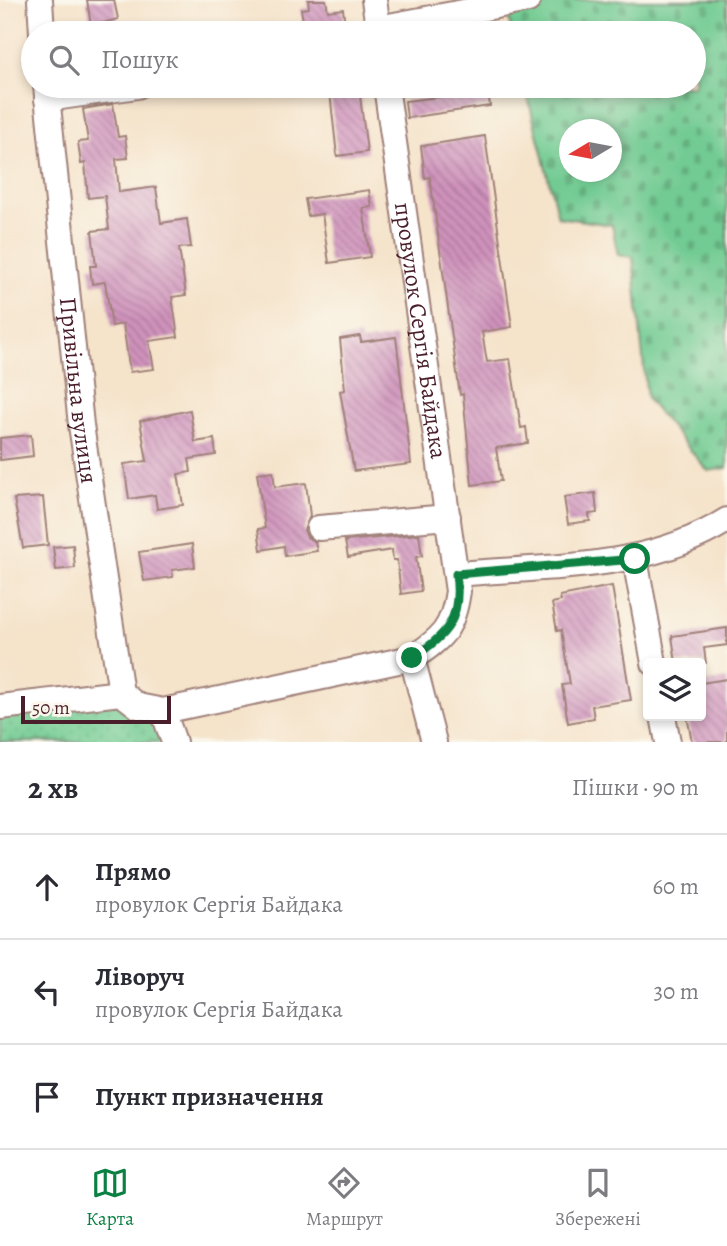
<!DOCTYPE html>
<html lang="uk">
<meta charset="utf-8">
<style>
:root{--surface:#fff;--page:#f2f2f3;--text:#2b2b33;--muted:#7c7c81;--line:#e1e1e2;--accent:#0b8043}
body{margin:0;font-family:Alegreya,serif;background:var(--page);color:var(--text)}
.controls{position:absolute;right:21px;bottom:21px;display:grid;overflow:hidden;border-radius:7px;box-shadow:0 4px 10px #0003}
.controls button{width:63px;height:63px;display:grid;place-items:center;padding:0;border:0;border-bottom:2px solid var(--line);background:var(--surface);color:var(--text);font:35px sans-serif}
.compass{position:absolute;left:559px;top:119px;width:63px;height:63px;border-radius:50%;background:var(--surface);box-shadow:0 4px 10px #0003;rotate:260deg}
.scale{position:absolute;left:21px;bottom:18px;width:150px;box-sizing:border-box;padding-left:7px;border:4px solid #4a1f2b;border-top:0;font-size:19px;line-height:24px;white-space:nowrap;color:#4a1f2b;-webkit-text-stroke:5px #fbf7ec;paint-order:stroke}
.stop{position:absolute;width:21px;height:21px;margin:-16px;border:5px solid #0b8043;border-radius:50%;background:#fff}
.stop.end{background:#0b8043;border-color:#fff;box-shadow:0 2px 7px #0008}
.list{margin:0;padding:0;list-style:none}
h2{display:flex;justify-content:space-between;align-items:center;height:91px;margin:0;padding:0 28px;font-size:30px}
h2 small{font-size:23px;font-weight:400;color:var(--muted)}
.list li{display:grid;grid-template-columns:46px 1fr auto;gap:21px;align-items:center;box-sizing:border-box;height:105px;padding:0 28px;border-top:2px solid var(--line)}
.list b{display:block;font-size:26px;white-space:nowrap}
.list p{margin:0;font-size:23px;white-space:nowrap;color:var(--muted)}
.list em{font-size:23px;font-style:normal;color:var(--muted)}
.icon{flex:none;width:38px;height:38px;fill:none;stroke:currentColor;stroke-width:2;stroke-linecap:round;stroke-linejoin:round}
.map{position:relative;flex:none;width:727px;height:742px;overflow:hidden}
.search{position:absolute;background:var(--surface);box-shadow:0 4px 10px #0003;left:21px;right:21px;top:21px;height:77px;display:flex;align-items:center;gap:18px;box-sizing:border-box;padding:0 24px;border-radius:38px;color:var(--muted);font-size:26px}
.sheet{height:406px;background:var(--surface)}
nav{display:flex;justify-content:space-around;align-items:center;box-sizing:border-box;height:98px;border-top:2px solid var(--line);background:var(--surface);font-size:19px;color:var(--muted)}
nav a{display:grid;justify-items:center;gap:4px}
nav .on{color:var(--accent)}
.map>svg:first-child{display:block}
.grass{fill:url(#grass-dots);stroke:#5e755e;stroke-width:2}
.cemetery{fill:url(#cemetery-stones);stroke:#5e755e;stroke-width:2;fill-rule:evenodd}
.building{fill:url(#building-back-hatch)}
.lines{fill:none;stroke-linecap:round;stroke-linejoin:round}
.minor-casing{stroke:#a0817a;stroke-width:28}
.minor{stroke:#fff;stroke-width:24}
.route{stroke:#0b8043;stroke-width:9}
.labels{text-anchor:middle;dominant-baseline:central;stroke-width:5;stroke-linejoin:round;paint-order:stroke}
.street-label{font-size:24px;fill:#4a1f2b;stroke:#fbf7ec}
</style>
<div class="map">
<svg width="727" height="742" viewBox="0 0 727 742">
<defs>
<pattern id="grass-dots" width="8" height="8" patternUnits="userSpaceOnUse" patternTransform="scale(1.75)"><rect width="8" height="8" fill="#71cb92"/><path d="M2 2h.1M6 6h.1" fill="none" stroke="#63ae7e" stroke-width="1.8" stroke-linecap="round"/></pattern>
<pattern id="cemetery-stones" width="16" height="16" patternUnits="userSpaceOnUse" patternTransform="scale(1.75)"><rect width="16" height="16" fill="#71cb92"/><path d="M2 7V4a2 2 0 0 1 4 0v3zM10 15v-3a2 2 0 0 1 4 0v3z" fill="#63ae7e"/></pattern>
<pattern id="building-back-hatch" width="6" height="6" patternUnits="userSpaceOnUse" patternTransform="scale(1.75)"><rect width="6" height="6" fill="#cf92bc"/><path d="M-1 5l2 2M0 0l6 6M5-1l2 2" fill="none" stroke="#a79"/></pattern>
</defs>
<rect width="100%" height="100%" fill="#fbf7ec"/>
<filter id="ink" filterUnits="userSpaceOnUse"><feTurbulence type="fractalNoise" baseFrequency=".0143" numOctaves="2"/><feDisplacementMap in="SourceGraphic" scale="14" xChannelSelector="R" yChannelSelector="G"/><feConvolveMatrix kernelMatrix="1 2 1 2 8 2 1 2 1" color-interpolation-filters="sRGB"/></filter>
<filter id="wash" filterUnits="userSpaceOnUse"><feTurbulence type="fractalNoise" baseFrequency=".00686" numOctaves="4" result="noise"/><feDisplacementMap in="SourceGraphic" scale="28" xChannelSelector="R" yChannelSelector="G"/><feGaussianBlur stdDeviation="1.57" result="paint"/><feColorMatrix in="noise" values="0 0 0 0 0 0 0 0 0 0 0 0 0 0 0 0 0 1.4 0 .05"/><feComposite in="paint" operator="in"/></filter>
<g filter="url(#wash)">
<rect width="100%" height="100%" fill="#f5e3ca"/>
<path class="grass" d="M 121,693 L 174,742 L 0,742 L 0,707 Z"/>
<path class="cemetery" d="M 528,0 L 727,0 L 727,468 L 708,471 L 647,399 L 633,257 L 618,255 L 612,225 L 558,217 L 525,86 L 694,86 L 694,33 L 512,33 L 505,3 ZM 570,130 L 612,130 L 612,172 L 570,172 Z"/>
<g id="blocks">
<g class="building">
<path d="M 87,0 L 114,0 L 118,19 L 91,26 Z"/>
<path d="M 308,0 L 326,0 L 328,11 L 343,9 L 346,33 L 305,33 L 301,9 L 309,8 Z"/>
<path d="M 359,88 L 367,152 L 337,156 L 330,92 Z"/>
<path d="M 488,91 L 490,106 L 407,118 L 405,101 Z"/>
<path d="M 113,104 L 118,137 L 125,136 L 128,158 L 116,159 L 119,192 L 156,187 L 161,223 L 187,219 L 191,247 L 179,248 L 186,295 L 172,297 L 178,337 L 149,341 L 154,369 L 130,372 L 123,324 L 112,326 L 105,282 L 92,284 L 90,266 L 96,266 L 92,231 L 109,229 L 105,196 L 88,198 L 85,163 L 81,164 L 78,142 L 88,141 L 83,109 Z"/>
<path d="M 485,136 L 512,327 L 482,332 L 487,362 L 510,359 L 521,428 L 526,427 L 528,443 L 496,448 L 501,481 L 472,485 L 463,394 L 460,395 L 430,177 L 425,178 L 421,146 Z"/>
<path d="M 369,190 L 372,207 L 363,208 L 370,257 L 329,263 L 322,214 L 308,216 L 305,199 Z"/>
<path d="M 360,336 L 361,342 L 396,337 L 411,464 L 354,471 L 340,391 L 345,390 L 340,339 Z"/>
<path d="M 190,410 L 195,442 L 214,439 L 216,455 L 189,459 L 191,472 L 178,474 L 183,505 L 157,509 L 155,495 L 129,499 L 124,464 L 147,461 L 140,421 Z"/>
<path d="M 31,435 L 33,456 L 0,460 L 0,438 Z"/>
<path d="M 273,471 L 275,487 L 306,483 L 310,516 L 304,530 L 307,537 L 315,542 L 317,551 L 285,556 L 284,546 L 261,550 L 258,529 L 265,528 L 257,473 Z"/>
<path d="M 595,493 L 597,513 L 589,514 L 590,521 L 568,524 L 564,497 Z"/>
<path d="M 43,497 L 48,545 L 23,548 L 14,499 Z"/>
<path d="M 419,534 L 422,556 L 416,557 L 421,591 L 401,594 L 397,560 L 393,560 L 392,550 L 348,557 L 345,541 Z"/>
<path d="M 192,544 L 195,567 L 172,570 L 173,577 L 144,581 L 139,552 Z"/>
<path d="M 73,545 L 75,568 L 56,570 L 53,547 Z"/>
<path d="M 612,586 L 631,700 L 592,706 L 594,718 L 568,723 L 562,685 L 570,684 L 561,630 L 557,631 L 552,603 L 561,601 L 560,596 Z"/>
<path d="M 727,628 L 727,645 L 704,648 L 706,663 L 676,663 L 672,636 Z"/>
<path d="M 727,679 L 727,742 L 692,742 L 687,716 L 701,716 L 701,683 Z"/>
</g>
</g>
</g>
<g filter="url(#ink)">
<use href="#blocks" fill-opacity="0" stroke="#a0817a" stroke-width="2"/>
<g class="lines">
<defs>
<g id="minor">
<path d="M 40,0 L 42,33"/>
<path d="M 374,0 L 379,33"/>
<path d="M 378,28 L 528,0"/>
<path id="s1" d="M 46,86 L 81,425 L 121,693"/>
<path id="s2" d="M 386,86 L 458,591 C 453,628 443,638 412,658 L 434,742"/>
<path d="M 47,99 L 137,86"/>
<path d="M 319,528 L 448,517"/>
<path d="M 635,559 L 654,663"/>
<path d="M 456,574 C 548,566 647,571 727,520"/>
<path d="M 0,707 L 121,693 L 138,706 L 163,711 L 412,658"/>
<path d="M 163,711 L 174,742"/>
<path d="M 663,716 L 668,742"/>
</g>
</defs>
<use href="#minor" class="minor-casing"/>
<use href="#minor" class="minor"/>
</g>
</g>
<g class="lines" filter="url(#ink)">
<path class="route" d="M 412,658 C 448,635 462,618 456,574 L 635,559"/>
</g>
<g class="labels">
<g class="street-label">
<text stroke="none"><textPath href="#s2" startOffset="247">провулок Сергія Байдака</textPath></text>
<text stroke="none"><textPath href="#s1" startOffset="306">Привільна вулиця</textPath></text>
</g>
</g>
</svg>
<div class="controls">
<button><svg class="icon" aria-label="layers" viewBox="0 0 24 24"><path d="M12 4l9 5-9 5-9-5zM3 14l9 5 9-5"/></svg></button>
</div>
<svg class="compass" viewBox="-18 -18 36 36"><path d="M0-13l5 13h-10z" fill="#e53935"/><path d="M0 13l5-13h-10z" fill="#7c7c81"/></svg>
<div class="scale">50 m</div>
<div class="stop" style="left:635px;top:559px"></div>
<div class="stop end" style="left:412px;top:658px"></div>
<div class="search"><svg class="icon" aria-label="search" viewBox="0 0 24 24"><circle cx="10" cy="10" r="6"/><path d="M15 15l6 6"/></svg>Пошук</div>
</div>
<section class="sheet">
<h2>2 хв<small>Пішки · 90 m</small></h2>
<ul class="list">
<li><svg class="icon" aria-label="ahead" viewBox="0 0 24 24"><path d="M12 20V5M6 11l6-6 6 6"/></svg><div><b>Прямо</b><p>провулок Сергія Байдака</p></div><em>60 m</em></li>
<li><svg class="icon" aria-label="left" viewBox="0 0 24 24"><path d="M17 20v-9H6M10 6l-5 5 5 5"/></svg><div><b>Ліворуч</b><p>провулок Сергія Байдака</p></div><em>30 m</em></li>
<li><svg class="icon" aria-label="arrive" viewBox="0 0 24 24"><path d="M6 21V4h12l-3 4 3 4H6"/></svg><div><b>Пункт призначення</b></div></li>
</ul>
</section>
<nav>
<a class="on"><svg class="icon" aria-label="map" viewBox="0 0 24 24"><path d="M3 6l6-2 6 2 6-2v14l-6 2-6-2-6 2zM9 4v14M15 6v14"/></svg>Карта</a>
<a><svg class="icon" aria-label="directions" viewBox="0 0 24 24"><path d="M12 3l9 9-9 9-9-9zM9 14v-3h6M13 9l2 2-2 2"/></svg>Маршрут</a>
<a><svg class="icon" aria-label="saved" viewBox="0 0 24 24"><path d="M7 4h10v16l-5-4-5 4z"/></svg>Збережені</a>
</nav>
